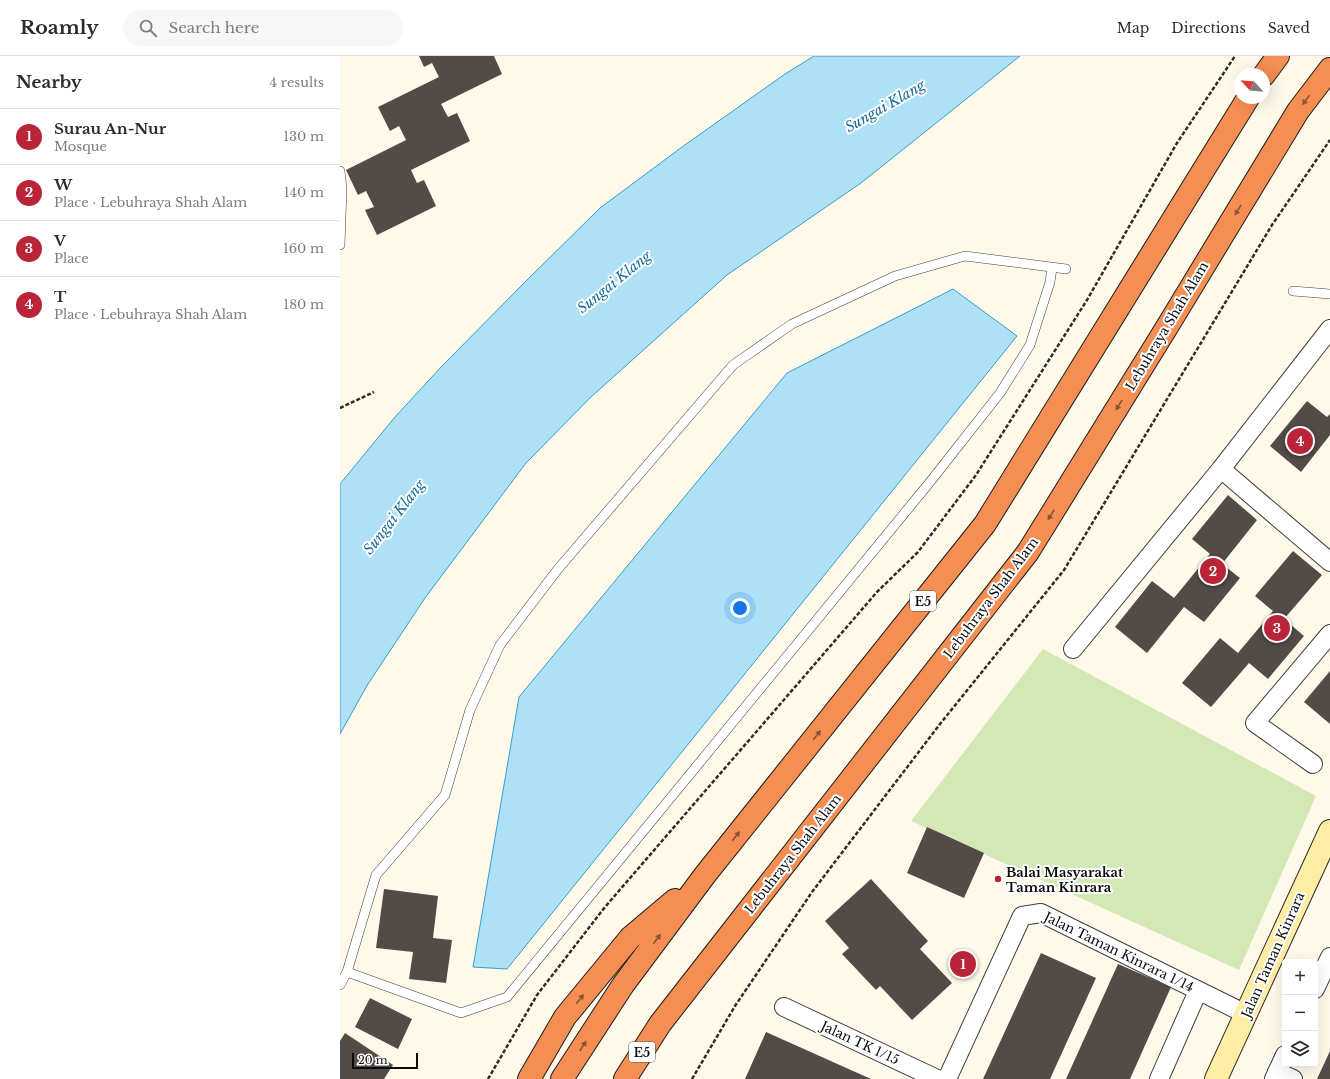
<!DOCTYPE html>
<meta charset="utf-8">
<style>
:root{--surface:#fff;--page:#f7f7f7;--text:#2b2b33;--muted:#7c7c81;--line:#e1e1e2;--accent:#ba2438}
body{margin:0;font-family:"Libre Baskerville",serif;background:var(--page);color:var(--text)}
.controls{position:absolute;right:12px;bottom:12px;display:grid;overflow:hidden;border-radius:4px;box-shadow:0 4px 16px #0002}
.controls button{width:36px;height:36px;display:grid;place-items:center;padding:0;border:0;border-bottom:1px solid var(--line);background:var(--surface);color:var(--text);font:20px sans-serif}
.compass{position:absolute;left:894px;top:12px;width:36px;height:36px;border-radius:50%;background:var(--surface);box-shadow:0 4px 16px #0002;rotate:296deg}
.scale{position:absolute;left:12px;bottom:10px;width:66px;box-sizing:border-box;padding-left:4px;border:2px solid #0b0b0b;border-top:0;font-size:11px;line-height:14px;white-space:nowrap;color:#0b0b0b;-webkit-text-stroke:3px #fff;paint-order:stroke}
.you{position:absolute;left:400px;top:552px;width:14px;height:14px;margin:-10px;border:3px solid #fff;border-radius:50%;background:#1a73e8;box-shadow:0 0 0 6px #1a73e833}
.badge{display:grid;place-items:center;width:26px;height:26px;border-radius:50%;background:var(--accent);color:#fff;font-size:13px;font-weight:700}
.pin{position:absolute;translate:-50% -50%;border:2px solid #fff;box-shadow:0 1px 4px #0006}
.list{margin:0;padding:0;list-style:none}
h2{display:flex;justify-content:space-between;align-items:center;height:52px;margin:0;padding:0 16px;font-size:17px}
h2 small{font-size:13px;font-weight:400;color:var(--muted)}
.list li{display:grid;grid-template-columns:26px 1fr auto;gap:12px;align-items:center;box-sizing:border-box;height:56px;padding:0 16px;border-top:1px solid var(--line)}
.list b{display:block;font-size:15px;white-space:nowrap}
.list p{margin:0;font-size:13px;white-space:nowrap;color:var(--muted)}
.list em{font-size:13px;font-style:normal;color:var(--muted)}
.icon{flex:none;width:22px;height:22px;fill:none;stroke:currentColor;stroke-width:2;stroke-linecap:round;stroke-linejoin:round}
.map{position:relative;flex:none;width:990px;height:1023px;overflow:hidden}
header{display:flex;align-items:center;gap:24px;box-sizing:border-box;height:56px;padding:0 20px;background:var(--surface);border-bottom:1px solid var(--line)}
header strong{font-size:19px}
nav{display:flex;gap:22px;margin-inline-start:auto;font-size:14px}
.search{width:280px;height:36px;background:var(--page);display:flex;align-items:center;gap:10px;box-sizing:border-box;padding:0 14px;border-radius:22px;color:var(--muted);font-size:15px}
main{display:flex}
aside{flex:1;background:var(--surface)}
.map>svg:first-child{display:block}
.green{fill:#d3e8b4}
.water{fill:#aee1f6;stroke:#359dcd}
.building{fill:#534b47}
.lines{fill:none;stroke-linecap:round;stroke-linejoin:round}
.lane-casing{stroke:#3e3e3e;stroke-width:10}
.street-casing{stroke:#3e3e3e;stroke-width:20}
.secondary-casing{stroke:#2d2d2d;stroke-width:24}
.highway-casing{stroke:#1c1c1c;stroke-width:24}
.path{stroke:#2d2d2d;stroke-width:2.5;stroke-dasharray:4 2;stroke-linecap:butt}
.lane{stroke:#fff;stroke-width:9}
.street{stroke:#fff;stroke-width:18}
.secondary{stroke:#ffeda4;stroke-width:22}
.highway{stroke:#f48e52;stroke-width:22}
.oneway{fill:#8b5332}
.poi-dot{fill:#ba2438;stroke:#fff;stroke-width:1.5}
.labels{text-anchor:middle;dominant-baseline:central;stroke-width:4;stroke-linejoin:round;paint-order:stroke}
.shield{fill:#fff;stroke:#545454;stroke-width:1}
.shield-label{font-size:12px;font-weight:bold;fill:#0b0b0b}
.street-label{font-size:13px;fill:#0b0b0b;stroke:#fff}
.poi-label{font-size:13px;font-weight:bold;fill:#0b0b0b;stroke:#fff;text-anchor:start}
.water-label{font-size:14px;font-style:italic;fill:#166c9b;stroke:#fff}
</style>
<header>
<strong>Roamly</strong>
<div class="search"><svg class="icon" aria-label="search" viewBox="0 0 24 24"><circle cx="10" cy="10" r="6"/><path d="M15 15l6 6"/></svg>Search here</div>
<nav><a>Map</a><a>Directions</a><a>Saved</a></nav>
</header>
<main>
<aside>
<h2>Nearby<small>4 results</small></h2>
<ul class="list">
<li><span class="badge">1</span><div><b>Surau An-Nur</b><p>Mosque</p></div><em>130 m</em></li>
<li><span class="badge">2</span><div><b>W</b><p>Place · Lebuhraya Shah Alam</p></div><em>140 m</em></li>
<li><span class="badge">3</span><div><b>V</b><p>Place</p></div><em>160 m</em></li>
<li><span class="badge">4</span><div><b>T</b><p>Place · Lebuhraya Shah Alam</p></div><em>180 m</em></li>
</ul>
</aside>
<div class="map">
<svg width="990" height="1023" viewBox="0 0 990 1023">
<rect width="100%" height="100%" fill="#fff9e9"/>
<path class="green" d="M 703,593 L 976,740 L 899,914 L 571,765 Z"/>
<g class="water">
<path d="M 474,0 L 680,0 L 521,127 L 387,219 L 251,341 L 186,407 L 85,542 L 28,628 L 0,678 L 0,428 L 55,361 L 102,310 L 185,226 L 260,152 L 342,91 L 445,18 Z"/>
<path d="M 613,233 L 677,280 L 167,913 L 133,911 L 179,641 L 447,317 Z"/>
</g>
<g class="building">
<path d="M 79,0 L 154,0 L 162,18 L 101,48 L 108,61 L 117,57 L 130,85 L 71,114 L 77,127 L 84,124 L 96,150 L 37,179 L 25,154 L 34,151 L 26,135 L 18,139 L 6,114 L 66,84 L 59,70 L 50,75 L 38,51 L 99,21 L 92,7 L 84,11 Z"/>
<path d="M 967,345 L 987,361 L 990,358 L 990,379 L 961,416 L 930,390 Z"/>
<path d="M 888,439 L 917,464 L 882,508 L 900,522 L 864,566 L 844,551 L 807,597 L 775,571 L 812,525 L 834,542 L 870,498 L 852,483 Z"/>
<path d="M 953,495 L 982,519 L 944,563 L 964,580 L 928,623 L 909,607 L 871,651 L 842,627 L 880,582 L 898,597 L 933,555 L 915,540 Z"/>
<path d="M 990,615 L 990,668 L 964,646 Z"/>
<path d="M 587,771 L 644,797 L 624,842 L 567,817 Z"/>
<path d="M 531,823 L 588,885 L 580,893 L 612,927 L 572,964 L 540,930 L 536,934 L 502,898 L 509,892 L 485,865 Z"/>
<path d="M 44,833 L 98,840 L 93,882 L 112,884 L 106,927 L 69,923 L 73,896 L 36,892 Z"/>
<path d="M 701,897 L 756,922 L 710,1023 L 643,1023 Z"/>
<path d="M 778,908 L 831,931 L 790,1023 L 726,1023 Z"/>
<path d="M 30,942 L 72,963 L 58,993 L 15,971 Z"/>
<path d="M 426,976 L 531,1023 L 405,1023 Z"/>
<path d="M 5,977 L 53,1009 L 44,1023 L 0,1023 L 0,985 Z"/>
<path d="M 990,995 L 990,1023 L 977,1023 Z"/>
</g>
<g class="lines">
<defs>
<g id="lane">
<path d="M 0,115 L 2,132 L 0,189"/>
<path d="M 953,235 L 990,238"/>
<path d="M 7,916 L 36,819 L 105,739 L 130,654 L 160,589 L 218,513 L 393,309 L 452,268 L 555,220 L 625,200 L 726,213"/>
<path d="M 0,929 L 7,916 L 121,957 L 167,941 L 590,426 L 660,337 L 690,289 L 710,226 L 712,212"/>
</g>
<g id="street">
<path d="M 881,413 L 990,506"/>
<path d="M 733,593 L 881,413 L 990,273"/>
<path d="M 973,708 L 915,667 L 990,578"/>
<path d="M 975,933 L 990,901"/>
<path d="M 444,951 L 597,1023"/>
<path d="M 937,1016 L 953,1023"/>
<path d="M 607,1023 L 682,860 L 701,857 L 906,958"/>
<path d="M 819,1023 L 858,935"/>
<path d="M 934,1023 L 945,999"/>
</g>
<path id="secondary" d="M 876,1023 L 990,775"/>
<g id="highway">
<path d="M 924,19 L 938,0"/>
<path d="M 189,1023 L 225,961 L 290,882 L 335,844"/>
<path d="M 222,1023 L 283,929 L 365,819 L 645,468 L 908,42"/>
<path d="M 285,1023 L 320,968 L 688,496 L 827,271 L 958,55 L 990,13"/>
</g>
</defs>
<use href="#lane" class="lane-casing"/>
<use href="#street" class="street-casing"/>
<use href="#secondary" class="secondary-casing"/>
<use href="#highway" class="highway-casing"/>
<g class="path">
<path d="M 0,352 L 34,336"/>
<path d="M 148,1023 L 197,939 L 265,851 L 537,536 L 578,496 L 636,419 L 747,244 L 837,87 L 895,0"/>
<path d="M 352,1023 L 395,950 L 472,836 L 600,668 L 724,514 L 932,169 L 990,84"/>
</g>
<use href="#lane" class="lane"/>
<use href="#street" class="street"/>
<use href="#secondary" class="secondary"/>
<use href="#highway" class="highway"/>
</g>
<defs><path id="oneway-solid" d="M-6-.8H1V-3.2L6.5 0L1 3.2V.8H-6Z"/></defs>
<g class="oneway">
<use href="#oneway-solid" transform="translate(966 44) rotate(127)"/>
<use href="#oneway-solid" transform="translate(898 154) rotate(121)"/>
<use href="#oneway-solid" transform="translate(779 349) rotate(122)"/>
<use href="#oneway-solid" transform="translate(711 459) rotate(122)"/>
<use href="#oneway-solid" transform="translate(477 679) rotate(-51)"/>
<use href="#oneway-solid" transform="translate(396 780) rotate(-51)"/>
<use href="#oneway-solid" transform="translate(317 883) rotate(-53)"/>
<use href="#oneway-solid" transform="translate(240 943) rotate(-51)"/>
<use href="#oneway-solid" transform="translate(243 990) rotate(-57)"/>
</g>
<circle class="poi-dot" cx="658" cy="823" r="4"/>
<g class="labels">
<g class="shield">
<rect x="570" y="535" width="26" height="20" rx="3"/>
<rect x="289" y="986" width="26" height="20" rx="3"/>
</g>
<g class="shield-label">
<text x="583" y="545">E5</text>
<text x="302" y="996">E5</text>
</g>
<g class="street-label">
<text transform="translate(827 270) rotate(-59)">Lebuhraya Shah Alam</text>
<text transform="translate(651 542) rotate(-53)">Lebuhraya Shah Alam</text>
<text transform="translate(453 798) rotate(-52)">Lebuhraya Shah Alam</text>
<text transform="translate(779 896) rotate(26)">Jalan Taman Kinrara 1/14</text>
<text transform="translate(933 899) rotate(-66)">Jalan Taman Kinrara</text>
<text transform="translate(520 987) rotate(25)">Jalan TK 1/15</text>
</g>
<g class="poi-label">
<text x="666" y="816">Balai Masyarakat<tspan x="666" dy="15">Taman Kinrara</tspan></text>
</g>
<g class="water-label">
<text transform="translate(545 50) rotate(-30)">Sungai Klang</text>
<text transform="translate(274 226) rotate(-39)">Sungai Klang</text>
<text transform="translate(54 461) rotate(-52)">Sungai Klang</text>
</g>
</g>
</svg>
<div class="controls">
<button>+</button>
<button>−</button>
<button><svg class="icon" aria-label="layers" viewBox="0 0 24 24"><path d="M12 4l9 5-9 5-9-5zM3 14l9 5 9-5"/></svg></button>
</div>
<svg class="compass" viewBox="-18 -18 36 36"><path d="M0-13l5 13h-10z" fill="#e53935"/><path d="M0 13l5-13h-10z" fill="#7c7c81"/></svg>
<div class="scale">20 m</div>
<div class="you"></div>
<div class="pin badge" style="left:623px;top:908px">1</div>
<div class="pin badge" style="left:873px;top:515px">2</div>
<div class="pin badge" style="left:937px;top:572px">3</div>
<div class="pin badge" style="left:960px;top:385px">4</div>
</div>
</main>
